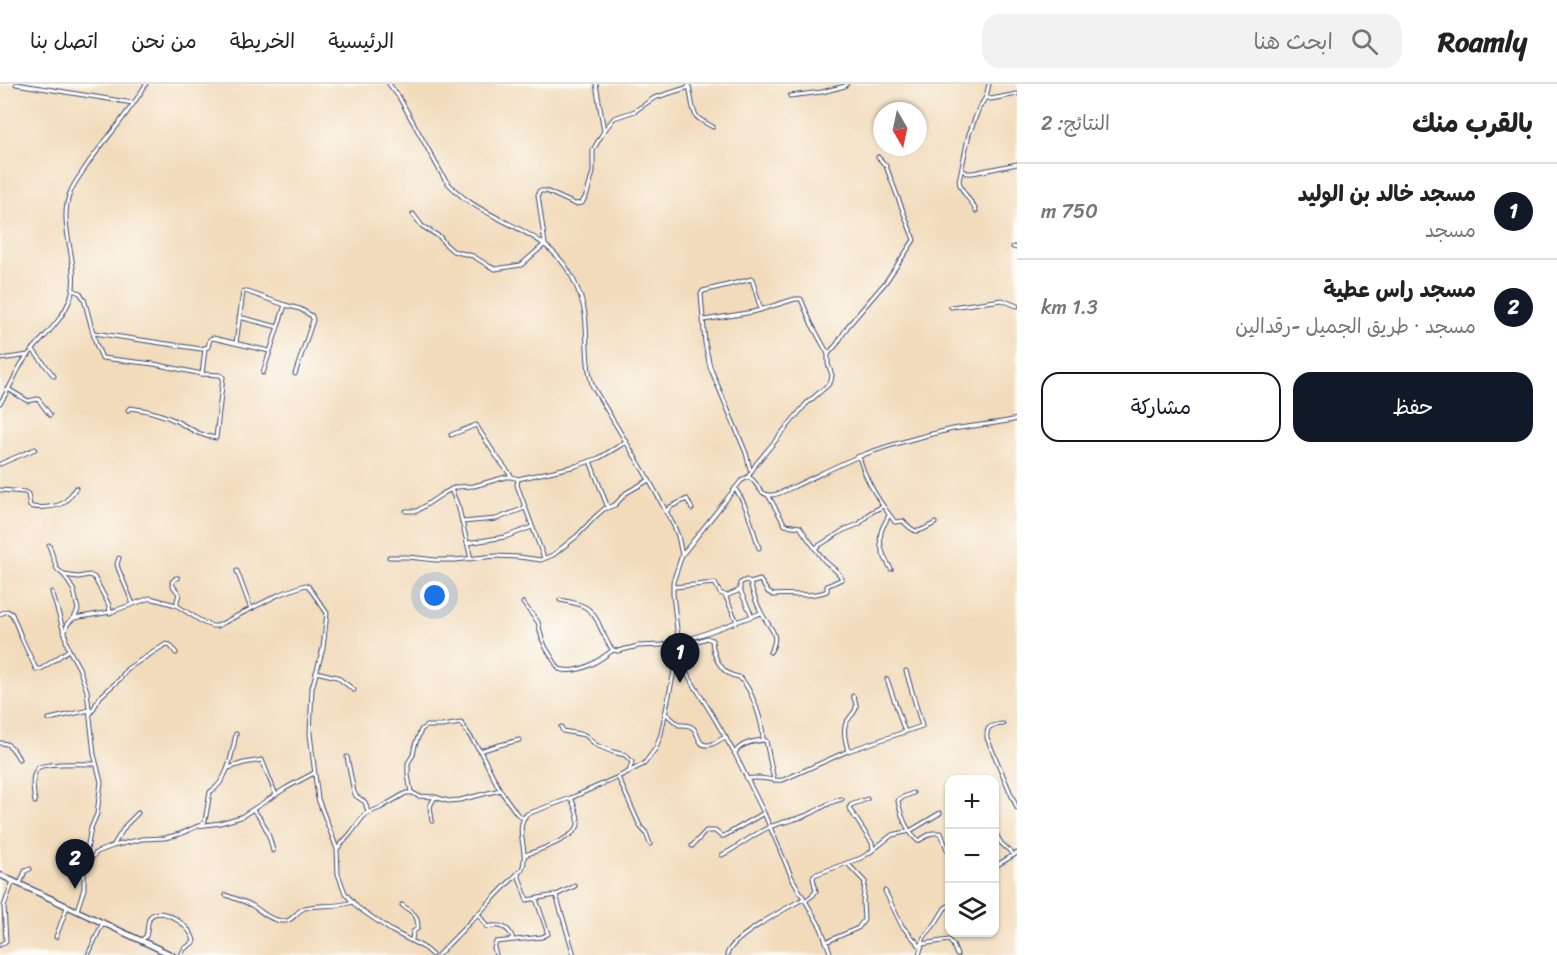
<!DOCTYPE html>
<html lang="ar">
<meta charset="utf-8">
<style>
:root{--surface:#fff;--page:#f2f2f2;--text:#222;--muted:#767676;--line:#e0e0e0;--accent:#111827}
body{margin:0;font-family:Sriracha,"Playpen Sans Arabic",sans-serif;background:var(--page);color:var(--text);direction:rtl}
.controls{position:absolute;right:18px;bottom:18px;display:grid;overflow:hidden;border-radius:12px;box-shadow:0 2px 4px #0004}
.controls button{width:54px;height:54px;display:grid;place-items:center;padding:0;border:0;border-bottom:2px solid var(--line);background:var(--surface);color:var(--text);font:30px sans-serif}
.compass{position:absolute;left:873px;top:18px;width:54px;height:54px;border-radius:50%;background:var(--surface);box-shadow:0 2px 4px #0004;rotate:171deg}
.you{position:absolute;left:435px;top:512px;width:21px;height:21px;margin:-15px;border:4px solid #fff;border-radius:50%;background:#1a73e8;box-shadow:0 0 0 9px #1a73e833}
.badge{display:grid;place-items:center;width:39px;height:39px;border-radius:50%;background:var(--accent);color:#fff;font-size:20px;font-weight:700}
.pin{position:absolute;translate:-50% -50px;filter:drop-shadow(0 2px 3px #0008)}
.pin::after{content:'';position:absolute;top:32px;width:21px;height:18px;background:inherit;clip-path:polygon(0 0,100% 0,50% 100%)}
.list{margin:0;padding:0;list-style:none}
h2{display:flex;justify-content:space-between;align-items:center;height:78px;margin:0;padding:0 24px;font-size:26px}
h2 small{font-size:20px;font-weight:400;color:var(--muted)}
.list li{display:grid;grid-template-columns:39px 1fr auto;gap:18px;align-items:center;box-sizing:border-box;height:96px;padding:0 24px;border-top:2px solid var(--line)}
.list b{display:block;font-size:22px;white-space:nowrap}
.list p{margin:0;font-size:20px;white-space:nowrap;color:var(--muted)}
.list em{font-size:20px;font-style:normal;color:var(--muted)}
.actions{display:flex;gap:12px;padding:18px 24px}
.actions a{flex:1;padding:14px 0;border:2px solid var(--accent);border-radius:18px;text-align:center;font-size:21px;color:var(--accent)}
.actions .main{background:var(--accent);color:#fff}
.icon{flex:none;width:33px;height:33px;fill:none;stroke:currentColor;stroke-width:2;stroke-linecap:round;stroke-linejoin:round}
.map{position:relative;flex:none;width:1017px;height:871px;overflow:hidden;direction:ltr}
header{display:flex;align-items:center;gap:36px;box-sizing:border-box;height:84px;padding:0 30px;background:var(--surface);border-bottom:2px solid var(--line)}
header strong{font-size:28px}
nav{display:flex;gap:33px;margin-inline-start:auto;font-size:21px}
.search{width:420px;height:54px;background:var(--page);display:flex;align-items:center;gap:15px;box-sizing:border-box;padding:0 21px;border-radius:18px;color:var(--muted);font-size:22px}
main{display:flex}
aside{flex:1;background:var(--surface)}
.map>svg:first-child{display:block}
.lines{fill:none;stroke-linecap:round;stroke-linejoin:round}
.minor-casing{stroke:#3b496c;stroke-width:5}
.major-casing{stroke:#3b496c;stroke-width:7}
.minor{stroke:#fff;stroke-width:3}
.major{stroke:#fff;stroke-width:4.5}
</style>
<header>
<strong>Roamly</strong>
<div class="search"><svg class="icon" aria-label="search" viewBox="0 0 24 24"><circle cx="10" cy="10" r="6"/><path d="M15 15l6 6"/></svg>ابحث هنا</div>
<nav><a>الرئيسية</a><a>الخريطة</a><a>من نحن</a><a>اتصل بنا</a></nav>
</header>
<main>
<aside>
<h2>بالقرب منك<small>النتائج: 2</small></h2>
<ul class="list">
<li><span class="badge">1</span><div><b>مسجد خالد بن الوليد</b><p>مسجد</p></div><em>750 m</em></li>
<li><span class="badge">2</span><div><b>مسجد راس عطية</b><p>مسجد · طريق الجميل -رقدالين</p></div><em>1.3 km</em></li>
</ul>
<div class="actions"><a class="main">حفظ</a><a>مشاركة</a></div>
</aside>
<div class="map">
<svg width="1017" height="871" viewBox="0 0 1017 871">
<rect width="100%" height="100%" fill="#fdfcf7"/>
<filter id="ink" filterUnits="userSpaceOnUse"><feTurbulence type="fractalNoise" baseFrequency=".0167" numOctaves="2"/><feDisplacementMap in="SourceGraphic" scale="12" xChannelSelector="R" yChannelSelector="G"/><feConvolveMatrix kernelMatrix="1 2 1 2 8 2 1 2 1" color-interpolation-filters="sRGB"/></filter>
<filter id="wash" filterUnits="userSpaceOnUse"><feTurbulence type="fractalNoise" baseFrequency=".008" numOctaves="4" result="noise"/><feDisplacementMap in="SourceGraphic" scale="24" xChannelSelector="R" yChannelSelector="G"/><feGaussianBlur stdDeviation="1.35" result="paint"/><feColorMatrix in="noise" values="0 0 0 0 0 0 0 0 0 0 0 0 0 0 0 0 0 1.4 0 .05"/><feComposite in="paint" operator="in"/></filter>
<g filter="url(#wash)">
<rect width="100%" height="100%" fill="#f2dbbb"/>
</g>
<g filter="url(#ink)">
<g class="lines">
<defs>
<g id="minor">
<path d="M 16,0 L 133,19"/>
<path d="M 389,0 L 399,13 L 444,94 C 478,140 546,139 573,195 C 578,205 583,218 585,230 C 588,254 585,280 593,303 L 649,396 L 674,442 L 678,452 L 682,471 L 673,498 L 673,510 L 679,563 L 686,588 L 716,637 L 735,670 L 764,729 L 792,794 L 821,844 L 831,871"/>
<path d="M 596,0 L 604,47 L 614,34 L 635,27 L 654,14 L 689,3"/>
<path d="M 688,0 C 692,9 691,27 697,33 C 701,37 708,40 713,43"/>
<path d="M 790,12 L 822,8 L 845,2 L 847,0"/>
<path d="M 986,13 L 991,15 L 1017,10"/>
<path d="M 962,86 L 967,89 L 973,89 L 1017,80"/>
<path d="M 976,127 C 971,115 961,109 959,97 L 969,50 L 979,24 L 986,13 L 989,0"/>
<path d="M 413,130 L 422,142 L 440,153 L 444,159 L 453,167 L 473,172 L 489,182 L 495,185 L 521,181 L 545,160 L 538,111 L 539,107 L 546,107 L 575,120 L 582,119 L 587,110 L 593,88 L 593,66 L 604,47"/>
<path d="M 1013,163 L 1017,164"/>
<path d="M 73,206 L 80,209 L 84,215 L 96,260 L 102,274 L 154,280 L 202,290 L 220,291 L 223,293 L 216,354 C 197,351 192,345 176,337 C 162,330 146,326 130,324 L 128,326"/>
<path d="M 951,223 L 1002,216 L 1017,222"/>
<path d="M 239,233 L 278,243"/>
<path d="M 704,236 L 753,228 L 795,215 L 801,215 L 811,239 L 828,270"/>
<path d="M 94,249 L 201,265 L 208,263 L 210,255 L 213,254 L 269,267"/>
<path d="M 236,259 L 243,208 L 245,207 L 285,221 L 300,225 L 312,232 L 313,236 L 295,290"/>
<path d="M 33,266 L 54,292"/>
<path d="M 0,275 L 29,271"/>
<path d="M 263,289 L 285,221"/>
<path d="M 202,290 L 205,265"/>
<path d="M 8,305 L 28,317 L 38,315 L 50,331"/>
<path d="M 0,319 C 9,307 14,292 22,279 C 39,255 68,235 73,204 C 77,172 58,140 70,109 C 74,98 83,88 89,78 C 108,52 130,28 146,0"/>
<path d="M 451,351 L 476,341 L 494,369 L 512,393"/>
<path d="M 859,372 C 865,397 880,419 895,438 L 903,437 C 917,452 918,448 935,439"/>
<path d="M 590,377 L 608,424"/>
<path d="M 0,380 L 35,365"/>
<path d="M 750,385 L 746,369 L 710,283 L 705,259 L 701,210 L 703,207 L 752,195 L 761,226"/>
<path d="M 748,393 L 756,380 L 806,320 L 828,301 L 831,297 L 832,291 L 828,280 L 828,270 L 837,260 L 848,242 L 885,199 L 914,156 L 886,82 L 878,73"/>
<path d="M 518,395 L 517,401 L 544,474"/>
<path d="M 451,405 L 459,425 L 471,475"/>
<path d="M 735,405 C 747,419 753,446 759,464"/>
<path d="M 0,406 L 25,408 L 28,410 L 30,422 C 36,425 57,423 63,419 C 68,416 72,409 76,404"/>
<path d="M 406,427 L 417,427 L 444,409 L 456,403 L 474,402 L 506,393 L 512,393 L 518,395 L 576,382 L 599,374 L 626,358"/>
<path d="M 666,428 L 670,423 L 687,415 L 692,425"/>
<path d="M 889,431 C 887,436 884,440 882,445 C 877,460 884,473 891,485"/>
<path d="M 462,438 L 496,435 L 525,424"/>
<path d="M 467,459 L 505,453 L 532,443"/>
<path d="M 49,461 L 57,485 L 64,491 L 74,507 L 78,526 L 74,534"/>
<path d="M 815,464 L 844,446 L 859,440 L 870,429 L 883,422"/>
<path d="M 682,471 L 741,397 L 748,393 C 758,396 758,412 771,411 C 778,411 786,406 793,403 C 815,393 837,381 860,372 C 889,361 922,352 953,345 C 974,341 996,340 1017,335"/>
<path d="M 389,473 L 408,473 L 436,476 L 455,476 L 496,472 L 519,473 L 541,476 L 553,471 L 577,452 L 595,433 L 604,425 L 615,421 L 626,409 L 649,396"/>
<path d="M 119,474 L 117,480 L 118,484 L 133,520"/>
<path d="M 237,487 L 251,525"/>
<path d="M 64,491 L 78,493 L 89,491 L 94,493 L 109,521 L 110,529"/>
<path d="M 750,499 L 760,496 L 768,508 L 773,511 C 790,509 811,514 827,507 L 827,502 L 842,495 C 837,484 829,483 823,475 C 815,464 807,454 800,443 L 785,441 L 768,411"/>
<path d="M 674,503 L 715,499 L 720,509 L 725,511 L 737,538"/>
<path d="M 52,508 L 64,548"/>
<path d="M 726,512 L 740,506"/>
<path d="M 560,516 C 583,520 592,522 601,545 C 605,552 607,560 613,566 L 618,567 L 638,562 L 662,561 L 684,557 L 761,529"/>
<path d="M 523,519 L 538,538 L 542,555 L 546,564 L 559,585 C 579,591 597,578 613,566"/>
<path d="M 177,521 L 177,517 L 179,510 L 173,502 L 172,498 L 176,494 L 178,494"/>
<path d="M 0,530 L 7,527 L 12,530 L 22,555 L 36,585 L 41,585 L 69,566"/>
<path d="M 752,532 L 740,506 L 740,499 L 746,496 L 750,499 C 753,509 756,519 761,528 C 768,543 782,550 770,568"/>
<path d="M 316,588 L 337,593 L 354,606"/>
<path d="M 887,595 L 905,648"/>
<path d="M 91,629 L 100,613 L 120,595 L 127,585 L 166,560 L 170,561 L 176,569"/>
<path d="M 665,629 L 679,641 C 683,641 689,640 693,644 C 699,649 697,662 708,661 C 713,661 720,655 726,653"/>
<path d="M 49,635 L 90,626"/>
<path d="M 1003,640 C 991,642 986,641 987,654 L 1017,724"/>
<path d="M 561,643 L 563,647 L 585,651 L 596,661 L 613,668 L 625,671 L 632,678 L 629,688"/>
<path d="M 0,659 C 10,658 14,667 19,675"/>
<path d="M 480,667 L 496,662 L 519,656"/>
<path d="M 848,667 C 846,659 843,650 845,642 C 849,629 862,629 853,612"/>
<path d="M 735,669 C 740,659 754,657 765,656 L 766,657 L 774,696"/>
<path d="M 347,673 L 354,708 L 356,712 L 365,718 L 368,728"/>
<path d="M 228,684 L 244,679 L 262,676 L 276,711"/>
<path d="M 618,693 L 640,742 L 646,749 L 650,760"/>
<path d="M 747,695 C 761,691 771,698 783,696 L 848,667 L 922,642 L 906,587"/>
<path d="M 411,708 L 408,691 L 408,679 L 413,671 L 415,661 L 421,646 L 426,642 L 442,642 L 461,639 L 480,667 L 500,706 L 517,730 L 523,734"/>
<path d="M 913,709 L 899,715 L 898,717 C 901,731 906,747 918,757 L 932,749 L 941,749 L 950,774"/>
<path d="M 867,715 L 851,721 L 849,724 L 872,759 L 873,765"/>
<path d="M 35,718 C 34,709 30,692 38,684 C 45,678 86,680 96,680"/>
<path d="M 253,726 C 264,736 270,753 273,767"/>
<path d="M 432,737 L 430,722 L 435,713"/>
<path d="M 202,741 L 205,737 L 210,708 C 228,698 232,669 236,650"/>
<path d="M 996,750 L 1001,759 L 1014,771"/>
<path d="M 114,760 L 126,741 L 138,729"/>
<path d="M 692,762 L 706,747 L 715,747 L 721,752 L 724,752 L 764,729"/>
<path d="M 337,765 L 351,749 L 365,730 L 380,724 L 406,709 L 413,709 L 418,712 L 435,713 L 448,717 L 460,716 L 500,706"/>
<path d="M 525,771 C 537,767 575,754 578,741 C 580,733 574,721 571,714"/>
<path d="M 722,771 C 739,763 754,749 772,742 C 785,737 800,735 812,729 C 823,723 831,717 842,715"/>
<path d="M 87,779 L 97,768 L 113,762 L 142,755 L 165,754 L 180,750 L 198,742 L 220,739 L 241,733 L 286,704 L 314,689"/>
<path d="M 994,783 L 1017,769"/>
<path d="M 518,790 L 527,816 L 556,811 L 575,802"/>
<path d="M 20,800 L 25,787 L 30,785"/>
<path d="M 885,807 L 902,842 L 921,863"/>
<path d="M 226,811 C 235,815 245,817 253,822 C 261,827 267,834 277,836 C 294,841 293,828 305,824 C 320,820 336,824 352,818"/>
<path d="M 556,811 L 574,871"/>
<path d="M 805,817 L 813,811 L 816,807 L 813,794 L 814,791 L 861,774 L 869,769 L 892,751 L 910,747 L 940,729"/>
<path d="M 402,821 C 412,829 418,829 418,844 L 413,848 L 412,856"/>
<path d="M 77,826 L 84,805 L 84,790 L 88,760 L 91,744 L 97,730 L 101,698 L 94,670 L 87,607 L 79,584 L 69,566 L 66,557 L 65,547 L 68,539 L 74,534 L 111,528 L 150,514 L 176,521 L 204,539 L 212,542 L 217,542 L 278,511 L 305,501 L 308,502 L 327,529 L 323,564 L 312,604 L 310,650 L 318,715 L 337,765 L 338,790 L 345,809 L 357,823 L 392,847 L 423,863 L 432,871"/>
<path d="M 479,831 L 487,843 C 499,840 510,842 513,856"/>
<path d="M 56,853 L 67,823"/>
<path d="M 142,856 L 146,852 C 148,847 147,838 150,833 C 161,820 193,843 194,858 L 184,865 L 181,871"/>
<path d="M 826,858 L 858,844 L 864,836 L 863,818 L 865,798 L 848,780"/>
<path d="M 922,860 L 949,856 L 953,861 L 957,871"/>
<path d="M 0,861 L 6,857 L 4,822 L 13,797"/>
<path d="M 88,871 L 103,838"/>
<path d="M 438,871 L 522,785 C 530,768 513,745 527,730 L 571,714 L 618,693 L 644,680 L 656,664 L 661,650 L 679,563 L 707,554 L 712,556 C 713,572 721,591 739,593 C 752,604 763,639 763,655"/>
<path d="M 496,871 L 494,864 L 496,858 L 542,853 L 548,850 L 536,815"/>
<path d="M 727,871 C 730,854 787,824 803,815"/>
<path d="M 919,871 L 924,853 L 935,840 L 945,824 L 950,821"/>
</g>
<path id="major" d="M 0,791 L 172,871"/>
</defs>
<use href="#minor" class="minor-casing"/>
<use href="#major" class="major-casing"/>
<use href="#minor" class="minor"/>
<use href="#major" class="major"/>
</g>
</g>
</svg>
<div class="controls">
<button>+</button>
<button>−</button>
<button><svg class="icon" aria-label="layers" viewBox="0 0 24 24"><path d="M12 4l9 5-9 5-9-5zM3 14l9 5 9-5"/></svg></button>
</div>
<svg class="compass" viewBox="-18 -18 36 36"><path d="M0-13l5 13h-10z" fill="#e53935"/><path d="M0 13l5-13h-10z" fill="#767676"/></svg>
<div class="you"></div>
<div class="pin badge" style="left:680px;top:599px">1</div>
<div class="pin badge" style="left:75px;top:805px">2</div>
</div>
</main>
